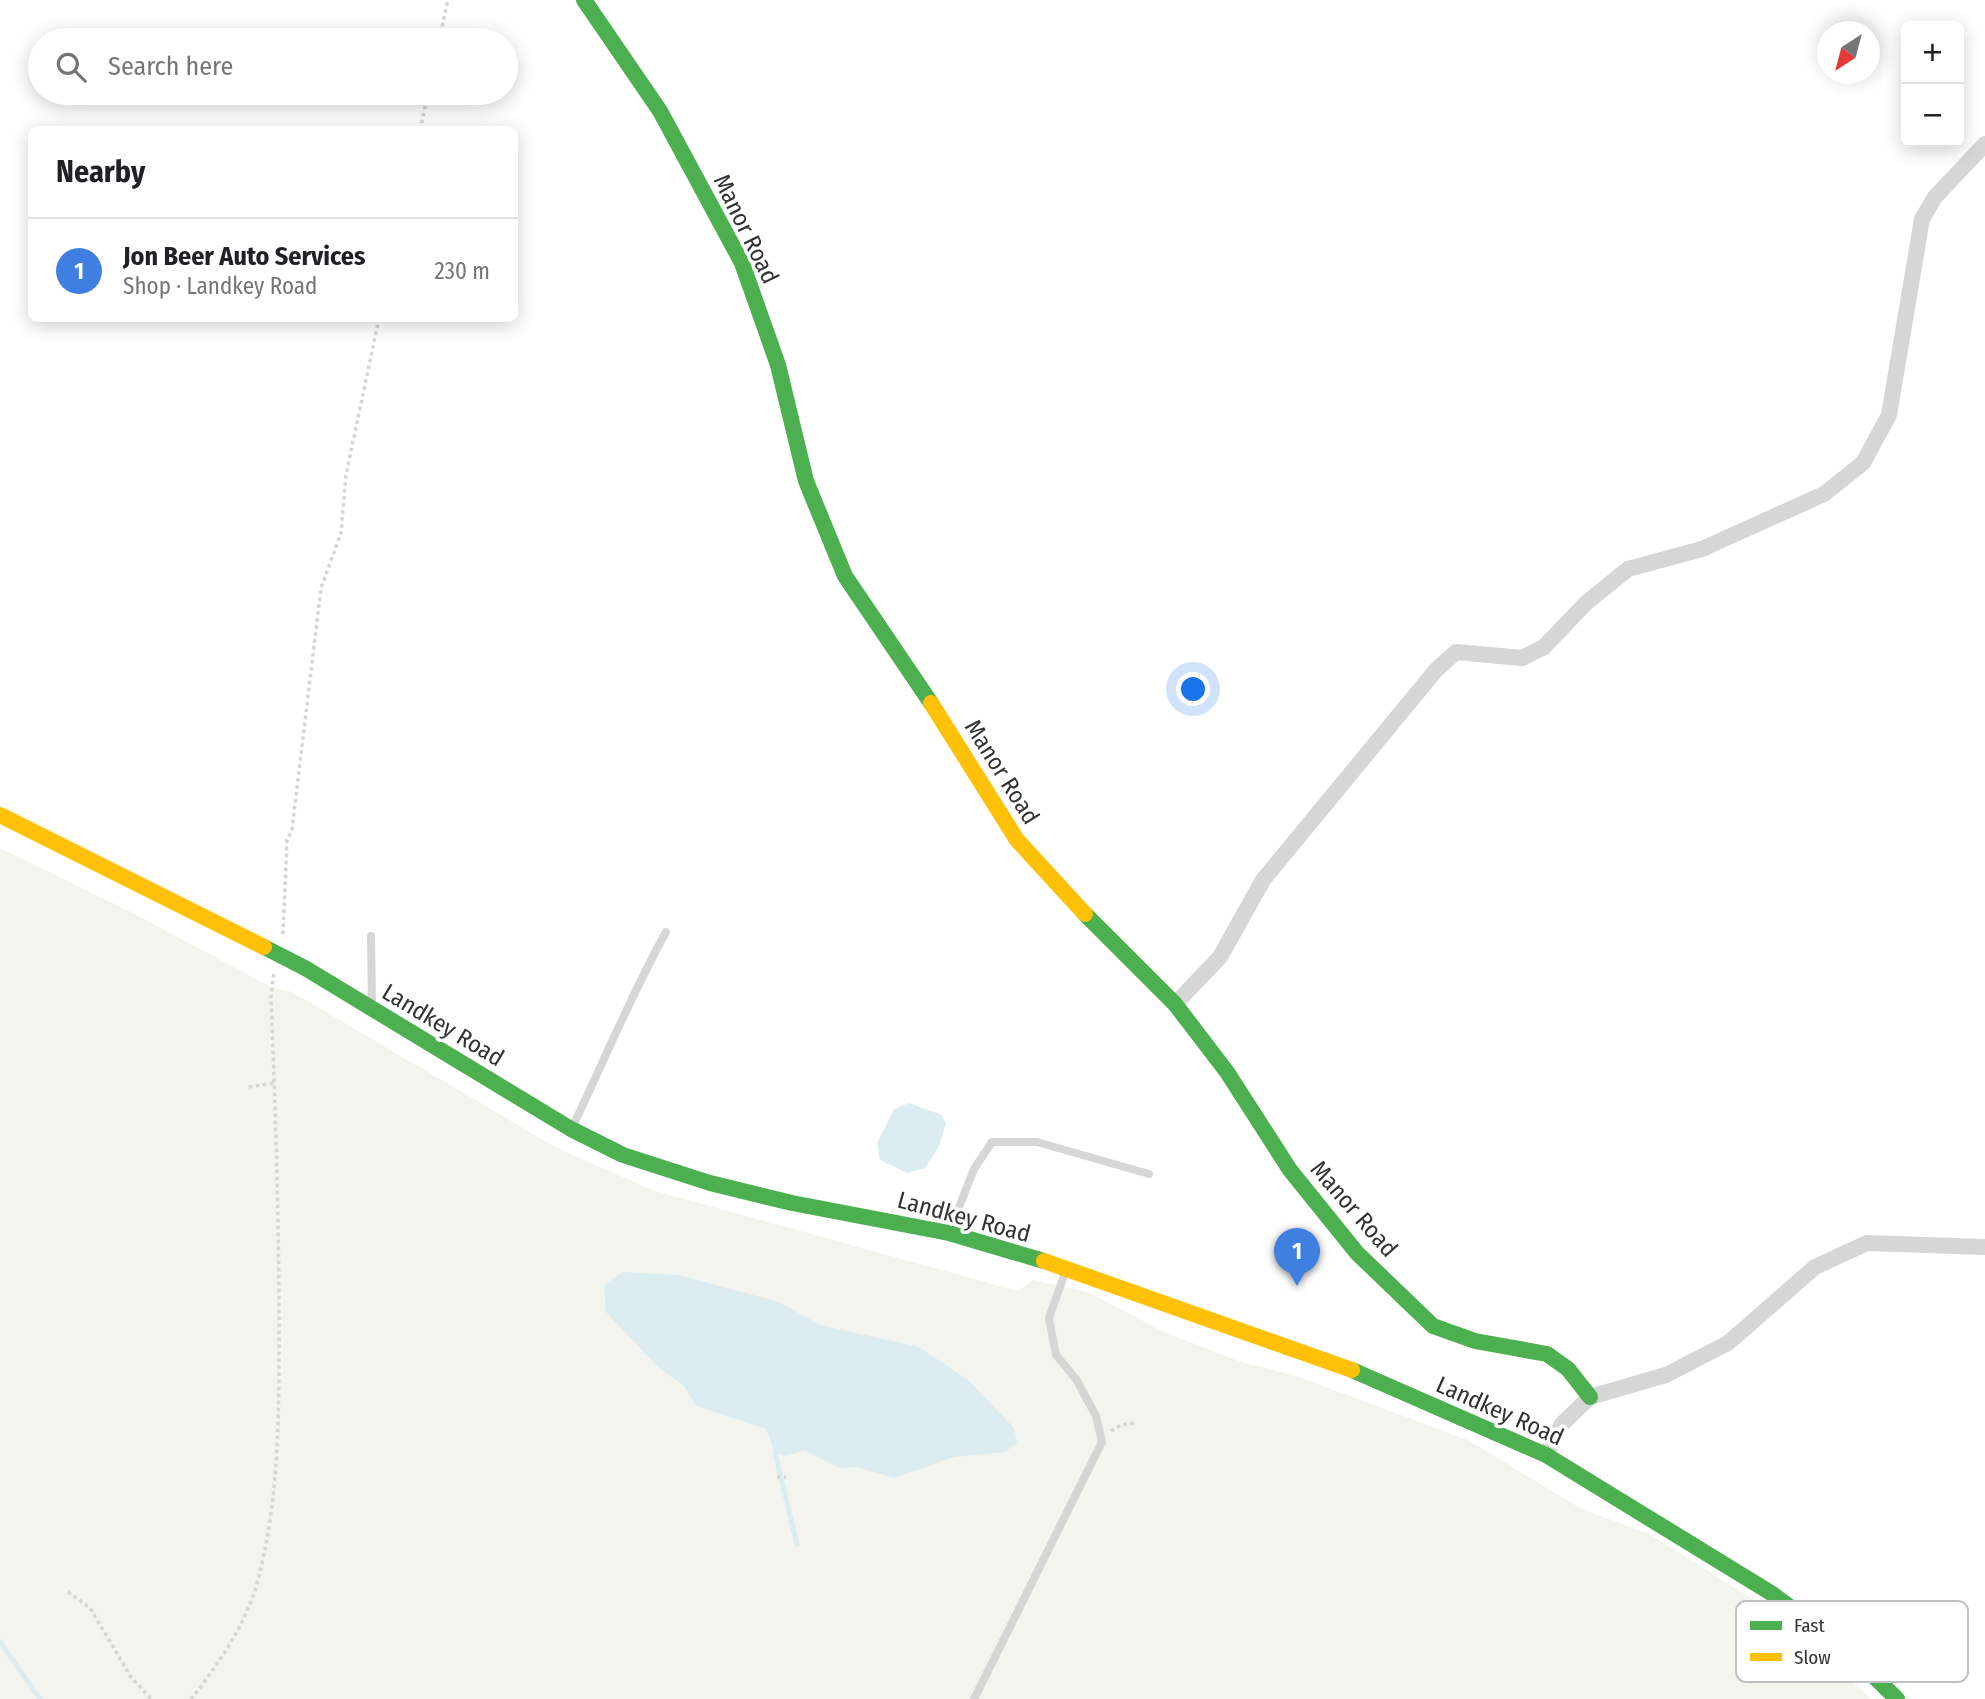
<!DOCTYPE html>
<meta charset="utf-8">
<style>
:root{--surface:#fff;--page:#f2f2f2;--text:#202124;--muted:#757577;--line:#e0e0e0;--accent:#db2777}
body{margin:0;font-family:"Fira Sans Condensed",sans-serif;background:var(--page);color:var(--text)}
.controls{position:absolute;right:21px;top:21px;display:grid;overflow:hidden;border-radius:10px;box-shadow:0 4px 18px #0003}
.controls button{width:63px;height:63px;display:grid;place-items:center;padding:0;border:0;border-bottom:2px solid var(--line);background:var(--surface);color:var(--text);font:35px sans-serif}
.compass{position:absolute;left:1817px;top:21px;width:63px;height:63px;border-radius:50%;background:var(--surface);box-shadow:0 4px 18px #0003;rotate:216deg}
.you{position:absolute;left:1194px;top:690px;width:24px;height:24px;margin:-18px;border:5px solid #fff;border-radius:50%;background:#1a73e8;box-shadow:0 0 0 10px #1a73e833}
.badge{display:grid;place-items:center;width:46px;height:46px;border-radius:50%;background:var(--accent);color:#fff;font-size:23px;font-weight:700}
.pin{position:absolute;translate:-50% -58px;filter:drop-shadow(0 2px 4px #0008)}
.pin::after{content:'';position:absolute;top:37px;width:24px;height:21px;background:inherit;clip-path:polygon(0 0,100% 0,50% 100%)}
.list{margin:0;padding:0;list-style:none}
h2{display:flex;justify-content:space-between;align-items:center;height:91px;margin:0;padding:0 28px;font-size:30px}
h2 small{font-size:23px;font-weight:400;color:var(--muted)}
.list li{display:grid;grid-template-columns:46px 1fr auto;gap:21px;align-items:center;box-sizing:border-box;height:105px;padding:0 28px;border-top:2px solid var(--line)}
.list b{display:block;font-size:26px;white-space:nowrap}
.list p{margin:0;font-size:23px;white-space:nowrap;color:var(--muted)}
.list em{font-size:23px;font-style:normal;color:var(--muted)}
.icon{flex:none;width:38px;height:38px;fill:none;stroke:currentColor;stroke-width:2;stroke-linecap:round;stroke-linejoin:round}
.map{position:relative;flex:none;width:1985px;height:1699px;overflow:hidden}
.search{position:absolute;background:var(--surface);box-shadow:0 4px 18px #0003;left:28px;top:28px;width:490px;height:77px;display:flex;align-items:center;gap:18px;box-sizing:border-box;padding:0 24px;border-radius:38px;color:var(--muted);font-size:26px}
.panel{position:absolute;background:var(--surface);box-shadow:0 4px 18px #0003;left:28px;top:126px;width:490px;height:196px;border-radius:10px}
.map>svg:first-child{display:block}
.green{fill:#f2f4ed}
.water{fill:#dbedf1}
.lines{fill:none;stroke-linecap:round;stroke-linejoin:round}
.stream{stroke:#dbedf1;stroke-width:5}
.path{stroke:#d5d5d5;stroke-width:3.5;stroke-dasharray:3.5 3.5;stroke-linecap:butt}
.lane{stroke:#d6d6d6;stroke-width:8}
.street{stroke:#d6d6d6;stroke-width:16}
.fast{stroke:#4caf50;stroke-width:16}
.slow{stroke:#ffc107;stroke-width:16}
.labels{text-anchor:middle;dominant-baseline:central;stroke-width:7;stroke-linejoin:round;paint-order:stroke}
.street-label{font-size:24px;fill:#323232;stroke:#fff}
.key{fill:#fff;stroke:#c2c2c2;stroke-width:2}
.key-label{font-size:19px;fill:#323232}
</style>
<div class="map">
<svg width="1985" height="1699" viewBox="0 0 1985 1699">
<rect width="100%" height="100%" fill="#fff"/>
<path class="green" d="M 0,848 L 131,912 L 271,987 L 292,992 L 557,1148 L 652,1190 L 1018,1291 L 1033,1280 L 1088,1292 L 1164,1332 L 1239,1361 L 1296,1376 L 1468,1440 L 1580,1508 L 1651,1535 L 1781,1617 L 1871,1699 L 0,1699 Z"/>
<g class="water">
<path d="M 909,1103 L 942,1115 L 946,1124 L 939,1146 L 925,1168 L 907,1173 L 880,1160 L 877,1143 L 894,1109 Z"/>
<path d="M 623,1272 L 678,1275 L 779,1302 L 820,1325 L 919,1347 L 968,1380 L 1014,1428 L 1017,1443 L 1005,1452 L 954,1457 L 894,1478 L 856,1467 L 840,1468 L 804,1450 L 787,1456 L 775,1453 L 766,1429 L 696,1406 L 684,1386 L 657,1366 L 606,1312 L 604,1285 Z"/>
</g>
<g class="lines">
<g class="stream">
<path d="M 775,1453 L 797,1544"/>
<path d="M 0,1642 L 40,1699"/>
</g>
<g class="path">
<path d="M 439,40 L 448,0"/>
<path d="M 420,130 L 428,93"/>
<path d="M 283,934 L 287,840 L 292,830 L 321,588 L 341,533 L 346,475 L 379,318"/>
<path d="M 249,1087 L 274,1083"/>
<path d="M 1111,1431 L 1121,1425 L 1135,1423"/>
<path d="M 777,1477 L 786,1477"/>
<path d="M 68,1592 L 90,1608 L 131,1677 L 151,1699"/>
<path d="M 191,1699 C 218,1665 247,1623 258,1580 C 280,1496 279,1408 279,1322 C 279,1213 275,1103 271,994 L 274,973"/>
</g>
<g class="lane">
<path d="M 371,936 L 372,1006"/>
<path d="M 573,1126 C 604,1061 631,995 666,932"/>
<path d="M 950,1230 L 974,1169 L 992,1142 L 1037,1142 L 1149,1174"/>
<path d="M 974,1699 L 1102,1442 L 1096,1416 L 1076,1379 L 1056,1355 L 1049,1318 L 1066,1270"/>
</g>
<g class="street">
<path d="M 1175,1004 L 1220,957 L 1263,880 L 1436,670 L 1456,652 L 1522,658 L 1544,647 L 1586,603 L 1628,569 L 1702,549 L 1824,494 L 1863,463 L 1889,415 L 1922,219 L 1935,197 L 1985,144"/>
<path d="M 1546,1455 L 1562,1424 L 1590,1397 L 1666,1375 L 1728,1343 L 1815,1267 L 1867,1243 L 1985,1247"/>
</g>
<g class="fast">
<path d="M 584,0 L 660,111 L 742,263 L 778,365 L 806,481 L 845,576 L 931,703"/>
<path d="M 1085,914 L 1175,1004 L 1227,1072 L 1290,1170 L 1357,1253 L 1433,1326 L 1475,1341 L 1547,1354 L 1568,1369 L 1590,1397"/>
<path d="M 264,947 L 305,968 L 571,1129 L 623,1155 L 710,1183 L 792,1203 L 949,1233 L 1044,1261"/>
<path d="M 1352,1370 L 1546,1455 L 1771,1593 L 1844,1647 L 1897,1699"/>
</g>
<g class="slow">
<path d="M 931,703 L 1017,840 L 1085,914"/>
<path d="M 0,815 L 264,947"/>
<path d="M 1044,1261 L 1352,1370"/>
</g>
</g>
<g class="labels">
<g class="street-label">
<text transform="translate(746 229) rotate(64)">Manor Road</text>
<text transform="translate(1002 772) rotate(58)">Manor Road</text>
<text transform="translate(443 1025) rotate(31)">Landkey Road</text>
<text transform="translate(1354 1209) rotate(49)">Manor Road</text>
<text transform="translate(964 1217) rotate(15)">Landkey Road</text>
<text transform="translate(1500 1411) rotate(24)">Landkey Road</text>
</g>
</g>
<rect x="1736" y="1601" width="232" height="81" rx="10" class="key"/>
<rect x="1750" y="1621" width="32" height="9" fill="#4caf50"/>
<rect x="1750" y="1653" width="32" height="8" fill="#ffc107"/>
<g class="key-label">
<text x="1794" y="1632">Fast</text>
<text x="1794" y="1664">Slow</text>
</g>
</svg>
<div class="controls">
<button>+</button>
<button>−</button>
</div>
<svg class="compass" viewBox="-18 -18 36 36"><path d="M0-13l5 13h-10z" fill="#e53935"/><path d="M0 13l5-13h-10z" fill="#757577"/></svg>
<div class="you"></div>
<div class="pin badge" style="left:1297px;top:1286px;background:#3f7fe0">1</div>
<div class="search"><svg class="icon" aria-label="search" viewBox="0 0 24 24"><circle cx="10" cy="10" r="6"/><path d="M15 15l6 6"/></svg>Search here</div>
<section class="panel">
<h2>Nearby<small></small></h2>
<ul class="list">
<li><span class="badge" style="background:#3f7fe0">1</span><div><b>Jon Beer Auto Services</b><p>Shop · Landkey Road</p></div><em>230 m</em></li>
</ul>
</section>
</div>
